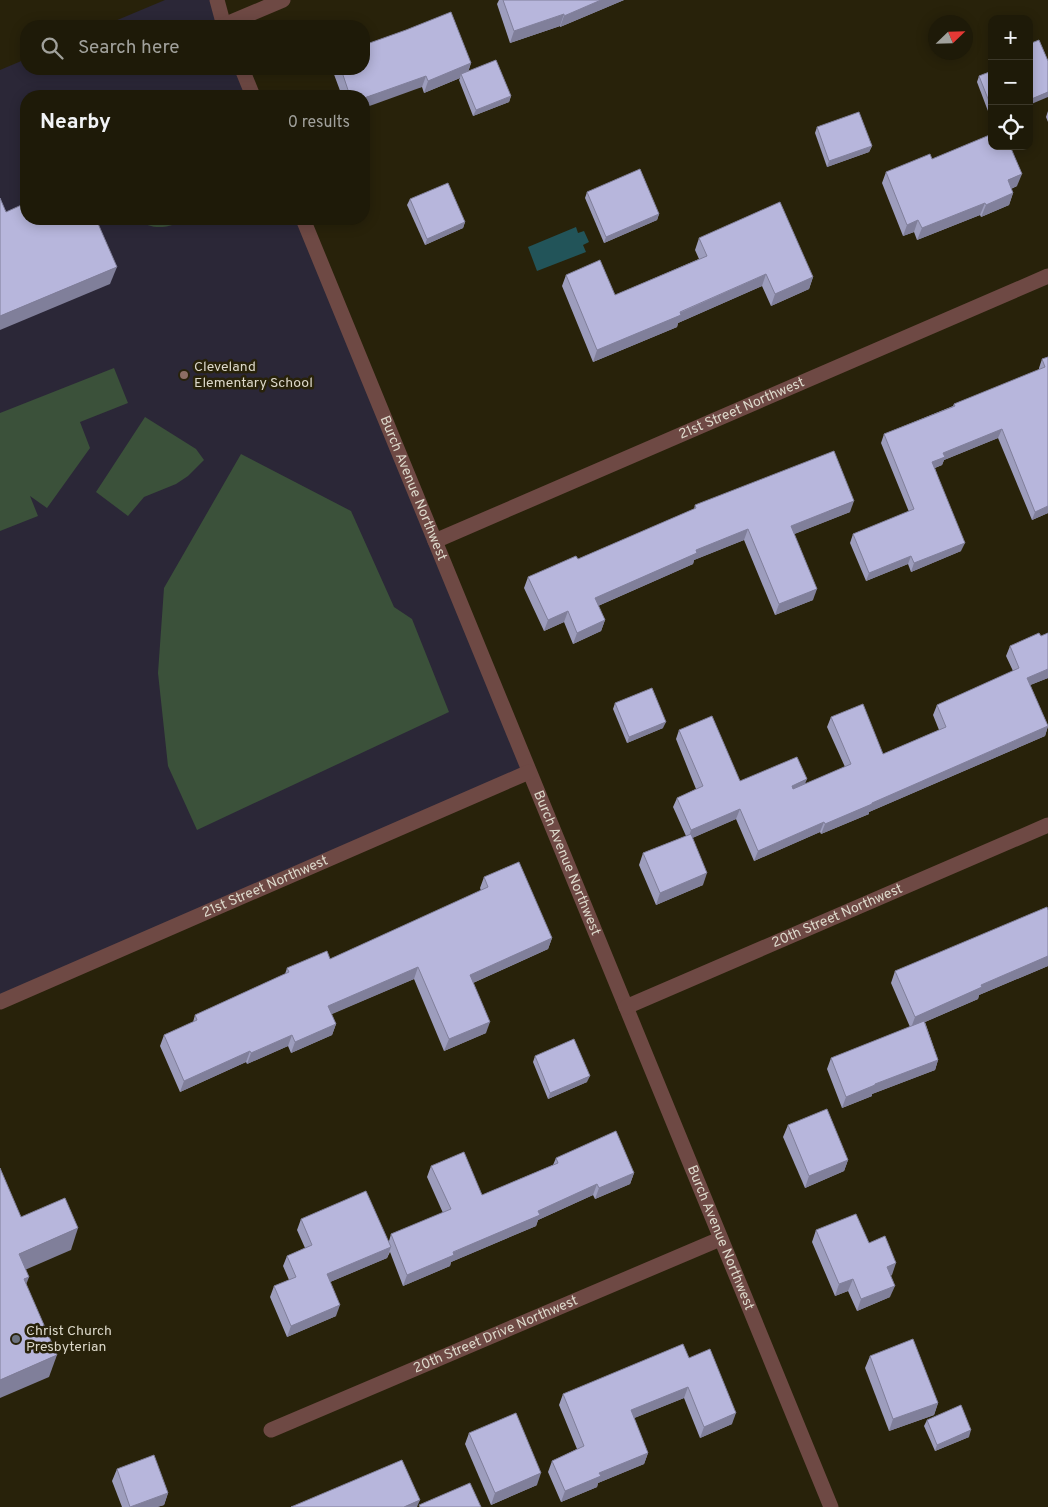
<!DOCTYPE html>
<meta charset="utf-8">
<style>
:root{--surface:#1e1a08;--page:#2b2716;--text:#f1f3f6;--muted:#a1a19c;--line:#3c3829}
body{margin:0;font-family:Overpass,sans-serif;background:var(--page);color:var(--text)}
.controls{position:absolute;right:15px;top:15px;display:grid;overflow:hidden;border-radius:10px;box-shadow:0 2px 12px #0003}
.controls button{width:45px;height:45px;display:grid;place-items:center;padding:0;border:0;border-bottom:1px solid var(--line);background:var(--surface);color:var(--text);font:25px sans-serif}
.compass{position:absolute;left:928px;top:15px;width:45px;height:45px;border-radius:50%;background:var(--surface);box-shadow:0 2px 12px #0003;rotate:67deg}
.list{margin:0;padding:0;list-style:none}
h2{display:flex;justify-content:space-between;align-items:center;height:65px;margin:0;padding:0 20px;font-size:21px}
h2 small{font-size:16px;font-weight:400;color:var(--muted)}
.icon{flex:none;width:28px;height:28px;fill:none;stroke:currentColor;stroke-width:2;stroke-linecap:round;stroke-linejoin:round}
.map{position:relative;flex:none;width:1048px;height:1507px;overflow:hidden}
.search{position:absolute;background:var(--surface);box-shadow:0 2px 12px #0003;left:20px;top:20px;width:350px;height:55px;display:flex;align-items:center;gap:12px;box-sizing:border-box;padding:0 18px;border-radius:20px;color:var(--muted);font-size:19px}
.panel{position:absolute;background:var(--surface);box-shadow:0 2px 12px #0003;left:20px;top:90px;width:350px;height:135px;border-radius:20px}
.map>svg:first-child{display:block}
.education{fill:#2b2737}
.green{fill:#3b513a}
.water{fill:#225459}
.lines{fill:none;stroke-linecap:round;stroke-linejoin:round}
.street{stroke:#6e4944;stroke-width:15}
.wall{fill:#9d9dbd}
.shaded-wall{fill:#807f9a}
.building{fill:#b7b6dc;stroke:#807f9a}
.education-dot{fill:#8d6e63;stroke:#28220a;stroke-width:2}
.worship-dot{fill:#6b7280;stroke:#28220a;stroke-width:2}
.labels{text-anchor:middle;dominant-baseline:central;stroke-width:5;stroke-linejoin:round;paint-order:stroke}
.poi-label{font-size:14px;fill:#dcd8ca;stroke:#28220a;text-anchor:start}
.street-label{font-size:14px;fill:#dcd8ca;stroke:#28220a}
</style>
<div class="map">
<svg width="1048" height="1507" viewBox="0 0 1048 1507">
<rect width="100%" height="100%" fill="#28220a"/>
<g class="education">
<path d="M 165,0 L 217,0 L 224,26 L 103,26 Z"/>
<path d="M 26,59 L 26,69 L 242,69 L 253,96 L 26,96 L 26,219 L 303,219 L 529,772 L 0,1002 L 0,70 Z"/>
</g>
<g class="green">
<path d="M 138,219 L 189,219 C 172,226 154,233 138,219 Z"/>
<path d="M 114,368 L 128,403 L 80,422 L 90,448 L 47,508 L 30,496 L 38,516 L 0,531 L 0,413 Z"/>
<path d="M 145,417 L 196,449 L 204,460 L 188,476 L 176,484 L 144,497 L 128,516 L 96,492 Z"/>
<path d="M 241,454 L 351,511 L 394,607 L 412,619 L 449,712 L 197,830 L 168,766 L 158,673 L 164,588 Z"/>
</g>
<path class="water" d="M 576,227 L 578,233 L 584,231 L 589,242 L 583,245 L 586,252 L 537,271 L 528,247 Z"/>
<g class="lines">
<g class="street">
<path d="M 217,0 L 224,26"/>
<path d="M 224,25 L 283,0"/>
<path d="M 242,69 L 253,96"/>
<path id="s1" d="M 303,219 L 831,1507"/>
<path id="s2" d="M 435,541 L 1048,276"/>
<path id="s3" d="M 0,1002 L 529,772"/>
<path id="s4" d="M 626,1007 L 1048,825"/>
<path id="s5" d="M 271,1430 L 720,1239"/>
</g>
</g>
<g class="wall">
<path d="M 499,0 L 624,0 L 560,27 L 560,26 L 510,43 L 497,4 Z"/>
<path d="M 471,63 L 468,72 L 511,96 L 509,102 L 473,116 L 459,80 L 460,78 L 424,93 L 422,87 L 364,96 L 342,96 L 332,69 L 364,69 Z"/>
<path d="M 992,71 L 992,119 L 991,119 L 977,82 L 979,76 Z"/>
<path d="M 1048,111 L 1048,122 L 1046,117 Z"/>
<path d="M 817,127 L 872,146 L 869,152 L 827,167 L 815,133 Z"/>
<path d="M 932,159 L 1017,186 L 1011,189 L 1013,193 L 1009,205 L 981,217 L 980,215 L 917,240 L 914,232 L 903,236 L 882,183 L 886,172 Z"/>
<path d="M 587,192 L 659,214 L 657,220 L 604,243 L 585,198 Z"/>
<path d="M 410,199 L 465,222 L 463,228 L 425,245 L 407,205 Z"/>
<path d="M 699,238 L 813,277 L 809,289 L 771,306 L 762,286 L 678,323 L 677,327 L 593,362 L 562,286 L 566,275 L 615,295 L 699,259 L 695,250 Z"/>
<path d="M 1048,357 L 1048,513 L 1032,520 L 998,438 L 944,460 L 942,465 L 935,468 L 961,551 L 911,572 L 908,564 L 866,581 L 850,543 L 853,534 L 909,512 L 881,443 L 884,434 L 953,406 L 954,404 L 1039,370 L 1039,368 L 1042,359 Z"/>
<path d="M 695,505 L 850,512 L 794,534 L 813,600 L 775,615 L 744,540 L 694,560 L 693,564 L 598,606 L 605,620 L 601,631 L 573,644 L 564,622 L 544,631 L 524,588 L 528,577 L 578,559 L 694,509 Z"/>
<path d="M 1048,633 L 1048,678 L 1030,685 L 1048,726 L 1045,736 L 869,812 L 869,814 L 821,834 L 820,832 L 754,861 L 736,819 L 692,838 L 703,885 L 656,905 L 639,865 L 643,853 L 686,836 L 673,807 L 677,798 L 696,789 L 676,739 L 679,730 L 740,781 L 805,784 L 845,767 L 827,727 L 831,717 L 883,754 L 939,730 L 933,715 L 937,705 L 1013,671 L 1006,656 L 1010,646 L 1041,636 Z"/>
<path d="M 615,703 L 663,728 L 627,743 L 613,709 Z"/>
<path d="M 484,877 L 552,938 L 548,949 L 473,983 L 486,1033 L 444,1051 L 414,979 L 331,1014 L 336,1024 L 332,1035 L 291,1053 L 288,1046 L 247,1064 L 246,1062 L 180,1092 L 160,1046 L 164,1035 L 193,1022 L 195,1015 L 285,974 L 287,968 L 330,959 L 481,891 L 480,888 Z"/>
<path d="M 1048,910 L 1048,966 L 979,995 L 978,999 L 925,1022 L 938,1060 L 935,1070 L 872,1094 L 872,1096 L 842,1108 L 827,1069 L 831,1058 L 910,1027 L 891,983 L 895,971 Z"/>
<path d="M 535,1056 L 587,1082 L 548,1099 L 533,1062 Z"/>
<path d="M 788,1125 L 848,1160 L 844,1171 L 805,1188 L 783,1137 Z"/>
<path d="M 556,1158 L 634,1173 L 630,1184 L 595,1199 L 593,1195 L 538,1220 L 536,1226 L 451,1262 L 450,1266 L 403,1286 L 390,1252 L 387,1258 L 330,1282 L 336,1316 L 287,1337 L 270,1297 L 274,1286 L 289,1280 L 283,1266 L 287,1256 L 305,1248 L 297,1230 L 301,1219 L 389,1241 L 391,1234 L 443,1213 L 427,1177 L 431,1166 L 482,1195 L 553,1165 Z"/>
<path d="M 816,1230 L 869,1243 L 892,1275 L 890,1276 L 890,1297 L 857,1311 L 848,1291 L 835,1296 L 812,1242 Z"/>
<path d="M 870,1356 L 938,1403 L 934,1415 L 889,1431 L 865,1368 Z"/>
<path d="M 689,1358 L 732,1424 L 700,1438 L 684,1398 L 634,1418 L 648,1453 L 644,1464 L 598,1483 L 597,1487 L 561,1502 L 548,1472 L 552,1461 L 577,1449 L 559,1405 L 563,1394 Z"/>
<path d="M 927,1420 L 969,1437 L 935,1451 L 924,1426 Z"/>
<path d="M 469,1433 L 537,1485 L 491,1505 L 465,1444 Z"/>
<path d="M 117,1469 L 168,1493 L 164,1505 L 157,1507 L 122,1507 L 112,1481 Z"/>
</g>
<g class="shaded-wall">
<path d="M 601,0 L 624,0 L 560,27 L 564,16 Z"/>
<path d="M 564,14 L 560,26 L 510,43 L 514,31 Z"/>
<path d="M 471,63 L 467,75 L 461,74 L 460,78 L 424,93 L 428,81 Z"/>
<path d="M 426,76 L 422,87 L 364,108 L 364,98 Z"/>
<path d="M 1048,92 L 1048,97 L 1029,105 L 1029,100 Z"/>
<path d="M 511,96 L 509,102 L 473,116 L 476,110 Z"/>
<path d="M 872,146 L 869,152 L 827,167 L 829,161 Z"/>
<path d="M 1022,174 L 1017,186 L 1003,192 L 1008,180 Z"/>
<path d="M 1013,193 L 1009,205 L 981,217 L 986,205 Z"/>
<path d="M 985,203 L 980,215 L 917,240 L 922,228 Z"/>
<path d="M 659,214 L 657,220 L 604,243 L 606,237 Z"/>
<path d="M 918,220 L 914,232 L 903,236 L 907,225 Z"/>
<path d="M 465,222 L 463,228 L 425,245 L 427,239 Z"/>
<path d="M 117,267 L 110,284 L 0,330 L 0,316 Z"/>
<path d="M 766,274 L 762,286 L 678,323 L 677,327 L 593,362 L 597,350 Z"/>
<path d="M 813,277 L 809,289 L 771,306 L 775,294 Z"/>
<path d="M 1002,429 L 998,438 L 944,460 L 942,465 L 929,470 L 932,462 L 943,453 Z"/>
<path d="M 854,501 L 850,512 L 787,537 L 791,526 Z"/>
<path d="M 1048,506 L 1048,513 L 1032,520 L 1035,512 Z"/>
<path d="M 748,529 L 744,540 L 694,560 L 693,564 L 591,609 L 595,598 L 696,550 Z"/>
<path d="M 965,543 L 961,551 L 911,572 L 914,563 Z"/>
<path d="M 911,556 L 908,564 L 866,581 L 869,573 Z"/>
<path d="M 817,589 L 813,600 L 775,615 L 779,604 Z"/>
<path d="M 568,611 L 564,622 L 544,631 L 548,620 Z"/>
<path d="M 605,620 L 601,631 L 573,644 L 577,633 Z"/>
<path d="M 1048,669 L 1048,678 L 1023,688 L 1027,678 Z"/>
<path d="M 666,722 L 663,728 L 627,743 L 629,737 Z"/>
<path d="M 1048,726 L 1045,736 L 869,812 L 869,814 L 821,834 L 825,824 L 872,803 Z"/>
<path d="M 807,779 L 803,789 L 788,795 L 792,786 Z"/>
<path d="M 740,809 L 736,819 L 688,840 L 691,830 Z"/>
<path d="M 824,822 L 820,832 L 754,861 L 758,851 Z"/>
<path d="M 707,873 L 703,885 L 656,905 L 660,893 Z"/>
<path d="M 552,938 L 548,949 L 466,986 L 470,975 Z"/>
<path d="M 1048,956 L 1048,966 L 979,995 L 978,999 L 911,1028 L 915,1017 L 981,985 Z"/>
<path d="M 418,967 L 414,979 L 323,1018 L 328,1006 Z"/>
<path d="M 490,1022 L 486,1033 L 444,1051 L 449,1039 Z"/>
<path d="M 336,1024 L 332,1035 L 291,1053 L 295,1042 Z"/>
<path d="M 292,1035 L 288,1046 L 247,1064 L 251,1053 Z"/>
<path d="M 250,1051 L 246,1062 L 180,1092 L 184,1081 Z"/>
<path d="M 938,1060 L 935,1070 L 872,1094 L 872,1096 L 842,1108 L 846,1097 L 875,1084 Z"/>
<path d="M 590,1076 L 587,1082 L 548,1099 L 550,1093 Z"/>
<path d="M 848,1160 L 844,1171 L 805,1188 L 809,1176 Z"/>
<path d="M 634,1173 L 630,1184 L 595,1199 L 599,1188 Z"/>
<path d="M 597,1184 L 593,1195 L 538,1220 L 536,1226 L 451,1262 L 450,1266 L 403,1286 L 407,1275 L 538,1211 Z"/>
<path d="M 78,1228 L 71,1250 L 11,1276 L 19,1254 Z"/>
<path d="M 391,1247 L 387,1258 L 323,1285 L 327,1274 Z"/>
<path d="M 896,1263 L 892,1275 L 883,1279 L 887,1267 Z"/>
<path d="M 29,1277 L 21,1298 L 24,1279 Z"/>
<path d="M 853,1279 L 848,1291 L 835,1296 L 839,1284 Z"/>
<path d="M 895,1286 L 890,1297 L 857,1311 L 861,1299 Z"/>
<path d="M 340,1305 L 336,1316 L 287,1337 L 291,1326 Z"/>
<path d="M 57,1355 L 49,1377 L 0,1398 L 0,1380 Z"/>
<path d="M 688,1387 L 684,1398 L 627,1421 L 631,1410 Z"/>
<path d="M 938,1403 L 934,1415 L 889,1431 L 893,1419 Z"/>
<path d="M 736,1413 L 732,1424 L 700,1438 L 704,1427 Z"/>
<path d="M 971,1430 L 969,1437 L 935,1451 L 937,1445 Z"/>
<path d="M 648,1453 L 644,1464 L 598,1483 L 597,1487 L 561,1502 L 565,1491 L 599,1473 Z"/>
<path d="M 541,1473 L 537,1485 L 491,1505 L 495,1493 Z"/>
<path d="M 168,1493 L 164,1505 L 157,1507 L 130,1507 Z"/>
<path d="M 420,1500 L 417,1507 L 404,1507 Z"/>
</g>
<g class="building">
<path d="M 503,0 L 601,0 L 564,16 L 564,14 L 514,31 Z"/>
<path d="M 451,12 L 471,63 L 428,81 L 426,76 L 364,98 L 364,96 L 350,96 L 341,69 L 364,69 L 364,45 L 406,30 Z"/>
<path d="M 1039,40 L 1048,61 L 1048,92 L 1029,100 L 1029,44 Z"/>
<path d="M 496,60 L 511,96 L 476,110 L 461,74 Z"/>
<path d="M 992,71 L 992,109 L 979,76 Z"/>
<path d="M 859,112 L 872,146 L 829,161 L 817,127 Z"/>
<path d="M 992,134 L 992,146 L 1010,146 L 1022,174 L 1008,180 L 1013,193 L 986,205 L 985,203 L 922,228 L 918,220 L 907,225 L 886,172 L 930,154 L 932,159 Z"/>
<path d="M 640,169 L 659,214 L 606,237 L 587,192 Z"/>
<path d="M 448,183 L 465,222 L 427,239 L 410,199 Z"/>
<path d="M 0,198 L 6,212 L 26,203 L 26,219 L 96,219 L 117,267 L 0,316 Z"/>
<path d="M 780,202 L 813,277 L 775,294 L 766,274 L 680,312 L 681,315 L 597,350 L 566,275 L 600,260 L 615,295 L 707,256 L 699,238 Z"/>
<path d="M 1048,357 L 1048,506 L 1035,512 L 1002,429 L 943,453 L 945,457 L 932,462 L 965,543 L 914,563 L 911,556 L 869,573 L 853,534 L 914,509 L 884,434 L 955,406 L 954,404 L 1045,367 L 1042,359 Z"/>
<path d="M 834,451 L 854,501 L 791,526 L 817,589 L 779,604 L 748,529 L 696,550 L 697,553 L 595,598 L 605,620 L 577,633 L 568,611 L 548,620 L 528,577 L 576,556 L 578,559 L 696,508 L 695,505 Z"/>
<path d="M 1039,633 L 1041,636 L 1048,633 L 1048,669 L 1027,678 L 1048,726 L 872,803 L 872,804 L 825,824 L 824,822 L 758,851 L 740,809 L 691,830 L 677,798 L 703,786 L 679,730 L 712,716 L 740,781 L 797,757 L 807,779 L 792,786 L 793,789 L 851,764 L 831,717 L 863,704 L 883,754 L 946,727 L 937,705 L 1019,668 L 1010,646 Z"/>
<path d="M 652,688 L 666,722 L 629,737 L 615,703 Z"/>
<path d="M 691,834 L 707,873 L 660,893 L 643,853 Z"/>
<path d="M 519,862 L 552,938 L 470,975 L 490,1022 L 449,1039 L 418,967 L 328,1006 L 336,1024 L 295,1042 L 292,1035 L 251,1053 L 250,1051 L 184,1081 L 164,1035 L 197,1020 L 195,1015 L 289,972 L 287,968 L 327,951 L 330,959 L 488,887 L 484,877 Z"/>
<path d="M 1047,907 L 1048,910 L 1048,956 L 981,985 L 982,987 L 915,1017 L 895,971 Z"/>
<path d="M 924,1021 L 938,1060 L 875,1084 L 875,1085 L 846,1097 L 831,1058 Z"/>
<path d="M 574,1039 L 590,1076 L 550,1093 L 535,1056 Z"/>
<path d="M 827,1109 L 848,1160 L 809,1176 L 788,1125 Z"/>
<path d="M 616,1131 L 634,1173 L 599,1188 L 597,1184 L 538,1211 L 540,1215 L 453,1252 L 454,1255 L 407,1275 L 391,1234 L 451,1209 L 431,1166 L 464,1152 L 482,1195 L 558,1163 L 556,1158 Z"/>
<path d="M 0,1168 L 21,1217 L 65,1198 L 78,1228 L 19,1254 L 29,1277 L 24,1279 L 57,1355 L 0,1380 Z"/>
<path d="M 366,1191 L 391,1247 L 327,1274 L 340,1305 L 291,1326 L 274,1286 L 296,1277 L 287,1256 L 312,1245 L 301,1219 Z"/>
<path d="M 856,1214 L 869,1243 L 885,1236 L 896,1263 L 887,1267 L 895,1286 L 861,1299 L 853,1279 L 839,1284 L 816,1230 Z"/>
<path d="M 913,1339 L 938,1403 L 893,1419 L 870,1356 Z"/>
<path d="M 683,1344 L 689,1358 L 710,1349 L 736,1413 L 704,1427 L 688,1387 L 631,1410 L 648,1453 L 599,1473 L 601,1476 L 565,1491 L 552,1461 L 584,1446 L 563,1394 Z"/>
<path d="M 961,1405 L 971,1430 L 937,1445 L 927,1420 Z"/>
<path d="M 516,1413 L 541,1473 L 495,1493 L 469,1433 Z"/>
<path d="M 154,1455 L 168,1493 L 130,1507 L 117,1469 Z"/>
<path d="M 402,1460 L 420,1500 L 404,1507 L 291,1507 Z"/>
<path d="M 470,1483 L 481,1507 L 420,1507 L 419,1505 Z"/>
</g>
<circle class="education-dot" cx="184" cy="375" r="5"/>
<circle class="worship-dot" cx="16" cy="1339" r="5"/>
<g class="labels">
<g class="poi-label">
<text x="194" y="367">Cleveland<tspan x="194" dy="16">Elementary School</tspan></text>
<text x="26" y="1331">Christ Church<tspan x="26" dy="16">Presbyterian</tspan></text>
</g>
<g class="street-label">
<text stroke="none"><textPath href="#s2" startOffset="334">21st Street Northwest</textPath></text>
<text stroke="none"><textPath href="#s1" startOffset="291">Burch Avenue Northwest</textPath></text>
<text stroke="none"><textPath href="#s1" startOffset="696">Burch Avenue Northwest</textPath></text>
<text stroke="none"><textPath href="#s3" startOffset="289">21st Street Northwest</textPath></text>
<text stroke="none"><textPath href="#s4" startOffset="230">20th Street Northwest</textPath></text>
<text stroke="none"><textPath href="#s1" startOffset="1101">Burch Avenue Northwest</textPath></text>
<text stroke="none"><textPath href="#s5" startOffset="244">20th Street Drive Northwest</textPath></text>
</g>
</g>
</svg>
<div class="controls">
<button>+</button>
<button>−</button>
<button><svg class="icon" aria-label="locate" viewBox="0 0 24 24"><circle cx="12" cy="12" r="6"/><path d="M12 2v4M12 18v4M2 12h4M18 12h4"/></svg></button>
</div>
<svg class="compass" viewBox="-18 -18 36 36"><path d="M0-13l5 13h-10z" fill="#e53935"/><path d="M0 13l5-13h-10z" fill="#a1a19c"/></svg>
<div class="search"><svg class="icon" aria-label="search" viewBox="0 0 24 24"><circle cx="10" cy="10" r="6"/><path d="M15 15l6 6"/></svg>Search here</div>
<section class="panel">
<h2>Nearby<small>0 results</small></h2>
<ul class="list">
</ul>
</section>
</div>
